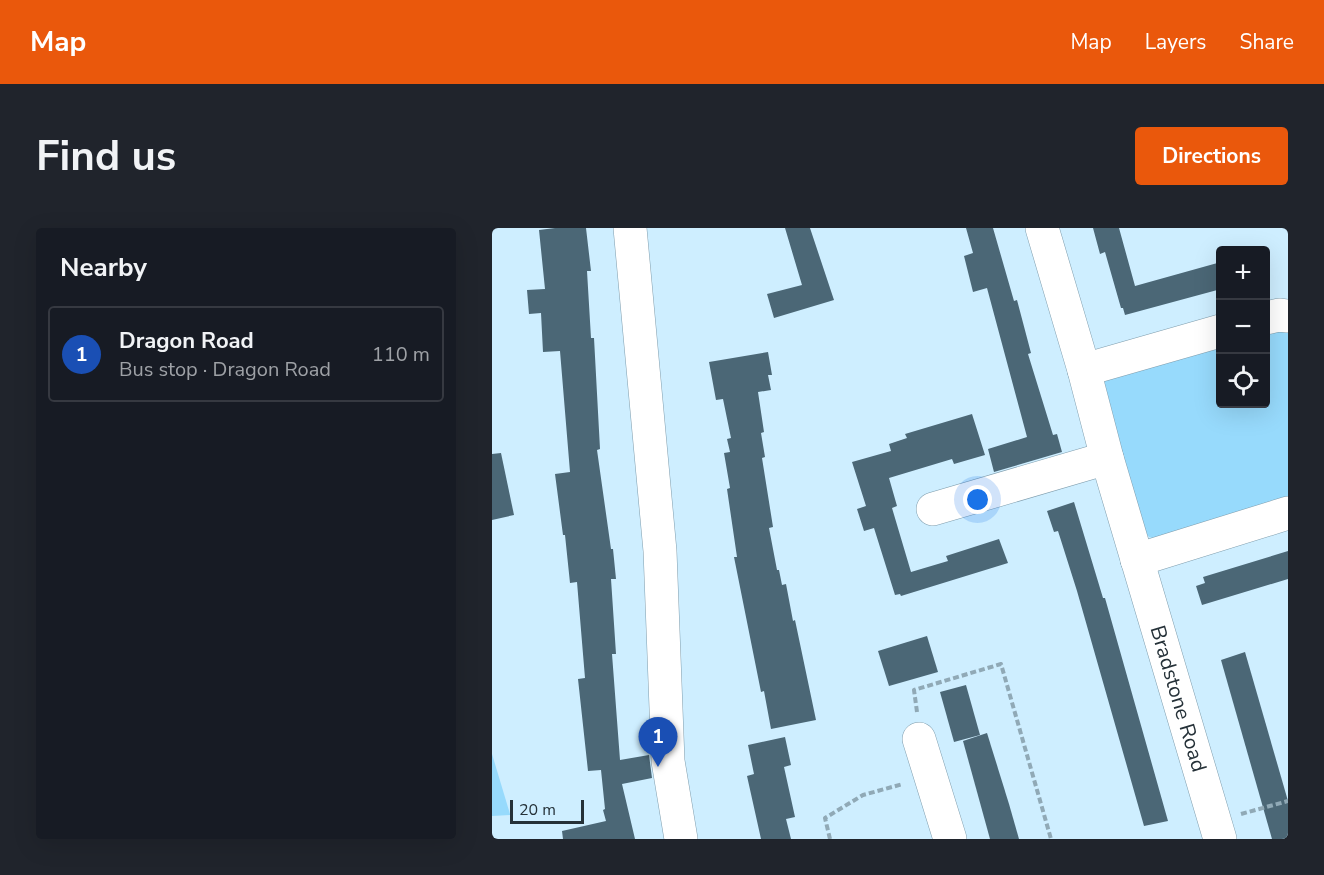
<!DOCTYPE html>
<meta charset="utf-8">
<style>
:root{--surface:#171b24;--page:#20242c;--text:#f1f3f6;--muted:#9ea1a6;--line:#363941;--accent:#ea580c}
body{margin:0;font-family:"Nunito Sans",sans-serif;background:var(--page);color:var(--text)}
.controls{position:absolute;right:18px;top:18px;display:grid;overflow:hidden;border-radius:6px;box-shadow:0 6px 24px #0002}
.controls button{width:54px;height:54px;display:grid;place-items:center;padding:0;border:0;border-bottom:2px solid var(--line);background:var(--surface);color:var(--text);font:30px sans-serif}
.scale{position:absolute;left:18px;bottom:15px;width:74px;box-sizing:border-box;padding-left:6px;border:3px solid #253138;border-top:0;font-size:16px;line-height:21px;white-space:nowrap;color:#253138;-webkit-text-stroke:4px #ceeeff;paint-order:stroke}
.you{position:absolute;left:486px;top:272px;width:21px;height:21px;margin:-15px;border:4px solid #fff;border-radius:50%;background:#1a73e8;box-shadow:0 0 0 9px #1a73e833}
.badge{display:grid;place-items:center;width:39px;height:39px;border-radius:50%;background:var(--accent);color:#fff;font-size:20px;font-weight:700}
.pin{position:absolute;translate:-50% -50px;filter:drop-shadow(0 2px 3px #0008)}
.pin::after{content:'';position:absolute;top:32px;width:21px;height:18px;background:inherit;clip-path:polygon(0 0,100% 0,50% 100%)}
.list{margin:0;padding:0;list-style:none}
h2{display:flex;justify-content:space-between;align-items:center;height:78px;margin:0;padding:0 24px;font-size:26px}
h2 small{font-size:20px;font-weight:400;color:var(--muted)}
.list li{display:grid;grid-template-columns:39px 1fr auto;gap:18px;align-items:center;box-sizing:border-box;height:96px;margin:0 12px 12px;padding:0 12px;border:2px solid var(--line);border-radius:6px}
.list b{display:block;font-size:22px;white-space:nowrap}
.list p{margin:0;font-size:20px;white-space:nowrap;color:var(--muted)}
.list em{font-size:20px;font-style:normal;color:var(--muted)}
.icon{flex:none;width:33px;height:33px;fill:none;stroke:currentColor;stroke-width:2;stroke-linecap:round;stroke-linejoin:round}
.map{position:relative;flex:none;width:796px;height:611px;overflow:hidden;border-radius:6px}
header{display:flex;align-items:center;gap:36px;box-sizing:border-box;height:84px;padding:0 30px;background:var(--accent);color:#fff}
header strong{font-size:28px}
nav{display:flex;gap:33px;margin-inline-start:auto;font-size:21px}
.intro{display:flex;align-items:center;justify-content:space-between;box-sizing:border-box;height:144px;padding:0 36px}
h1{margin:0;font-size:42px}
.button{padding:15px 27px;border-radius:6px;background:var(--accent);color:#fff;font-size:21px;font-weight:700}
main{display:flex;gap:36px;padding:0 36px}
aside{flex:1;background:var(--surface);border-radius:6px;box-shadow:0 6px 24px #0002}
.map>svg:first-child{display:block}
.green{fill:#97dafc}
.building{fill:#4b6776}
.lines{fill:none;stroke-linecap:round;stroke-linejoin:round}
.minor-casing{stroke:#7f9dad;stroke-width:34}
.path{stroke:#90a9b6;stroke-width:4;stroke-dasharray:6 3;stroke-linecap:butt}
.minor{stroke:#fff;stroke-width:33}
.labels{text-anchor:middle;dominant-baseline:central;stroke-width:6;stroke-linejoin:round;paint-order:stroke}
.street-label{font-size:21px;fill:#253138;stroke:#ceeeff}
</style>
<header>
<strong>Map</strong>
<nav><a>Map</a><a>Layers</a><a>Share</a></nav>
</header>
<div class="intro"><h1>Find us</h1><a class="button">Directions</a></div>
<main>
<aside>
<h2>Nearby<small></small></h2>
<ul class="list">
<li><span class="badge" style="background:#1a4fb4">1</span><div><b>Dragon Road</b><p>Bus stop · Dragon Road</p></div><em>110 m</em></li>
</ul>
</aside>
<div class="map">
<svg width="796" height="611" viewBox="0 0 796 611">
<rect width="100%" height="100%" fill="#ceeeff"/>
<g class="green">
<path d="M 796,100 L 796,273 L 672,313 L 657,309 L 645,295 L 612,154 L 622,146 L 728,116 L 728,176 L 774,176 L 774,103 Z"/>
<path d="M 0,526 L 18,586 L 18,587 L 0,588 Z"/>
</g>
<g class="building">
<path d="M 63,0 L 94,0 L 99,43 L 95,43 L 99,110 L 102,110 L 108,221 L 105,222 L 119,321 L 121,321 L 124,351 L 119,351 L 124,426 L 120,426 L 128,532 L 157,527 L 160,550 L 130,556 L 143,611 L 71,611 L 70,603 L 114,593 L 111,582 L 113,581 L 109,542 L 96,543 L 86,451 L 93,450 L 85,354 L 78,355 L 73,307 L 71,307 L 63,246 L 78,244 L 68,123 L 51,124 L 49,85 L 37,86 L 35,62 L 53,61 L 47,2 Z"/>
<path d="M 293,0 L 318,0 L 342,72 L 282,90 L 275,66 L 310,57 Z"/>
<path d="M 474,0 L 501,0 L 522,73 L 525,72 L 539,125 L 536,126 L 561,207 L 565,206 L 570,224 L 502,244 L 496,221 L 535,209 L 495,60 L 481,64 L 472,28 L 481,25 Z"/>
<path d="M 601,0 L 627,0 L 643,58 L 729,34 L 729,61 L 633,87 L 631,80 L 629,80 L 613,24 L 608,26 Z"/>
<path d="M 276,124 L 280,147 L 276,147 L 279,162 L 266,164 L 272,204 L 269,205 L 273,229 L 270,230 L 281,299 L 277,300 L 285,342 L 287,342 L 290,357 L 294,356 L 301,393 L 303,392 L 324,492 L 279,501 L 272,463 L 269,464 L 242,329 L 245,329 L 235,261 L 238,260 L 232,225 L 238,224 L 235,211 L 239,210 L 231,171 L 224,172 L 217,134 Z"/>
<path d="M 480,186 L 493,227 L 462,236 L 460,231 L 397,250 L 405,278 L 400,280 L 419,344 L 456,333 L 454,328 L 507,311 L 516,335 L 409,368 L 408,366 L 403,367 L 382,300 L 372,303 L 365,281 L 374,278 L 360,234 L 399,223 L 397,216 L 415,210 L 413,206 Z"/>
<path d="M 9,225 L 22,287 L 0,292 L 0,226 Z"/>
<path d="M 582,274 L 611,370 L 613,370 L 676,593 L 652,598 L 585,363 L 566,303 L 562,304 L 555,283 Z"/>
<path d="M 796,323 L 796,351 L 710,377 L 704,358 L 713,355 L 711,349 Z"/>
<path d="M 435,408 L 446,444 L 397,458 L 386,423 Z"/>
<path d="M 753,424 L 796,573 L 796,611 L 780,611 L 729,432 Z"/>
<path d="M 474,457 L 488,507 L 462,514 L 448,464 Z"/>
<path d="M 495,505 L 517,576 L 527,611 L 498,611 L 471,513 Z"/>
<path d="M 293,509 L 299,537 L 292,539 L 303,589 L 294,591 L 299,611 L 269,611 L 255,548 L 262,546 L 256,517 Z"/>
</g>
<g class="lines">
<defs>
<g id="minor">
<path d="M 138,0 L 168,323 L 176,533 L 189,611"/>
<path id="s1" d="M 550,0 L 592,142 L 615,230 L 728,611"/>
<path d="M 774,90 L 787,87 L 796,88"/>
<path d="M 592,142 L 728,103"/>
<path d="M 441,281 L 615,230"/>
<path d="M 645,332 L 796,285"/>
<path d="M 427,511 L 458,611"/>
</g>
</defs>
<use href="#minor" class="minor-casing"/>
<g class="path">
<path d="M 425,484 L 422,462 L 509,436 L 559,611"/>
<path d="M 749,586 L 796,573"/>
<path d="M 338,611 L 333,590 L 371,567 L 411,556"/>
</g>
<use href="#minor" class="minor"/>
</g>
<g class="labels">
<g class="street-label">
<text stroke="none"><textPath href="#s1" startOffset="490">Bradstone Road</textPath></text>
</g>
</g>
</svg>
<div class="controls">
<button>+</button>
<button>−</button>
<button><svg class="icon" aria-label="locate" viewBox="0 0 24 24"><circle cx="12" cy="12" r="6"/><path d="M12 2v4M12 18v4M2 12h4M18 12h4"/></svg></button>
</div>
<div class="scale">20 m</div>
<div class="you"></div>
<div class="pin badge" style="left:166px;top:539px;background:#1a4fb4">1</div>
</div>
</main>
